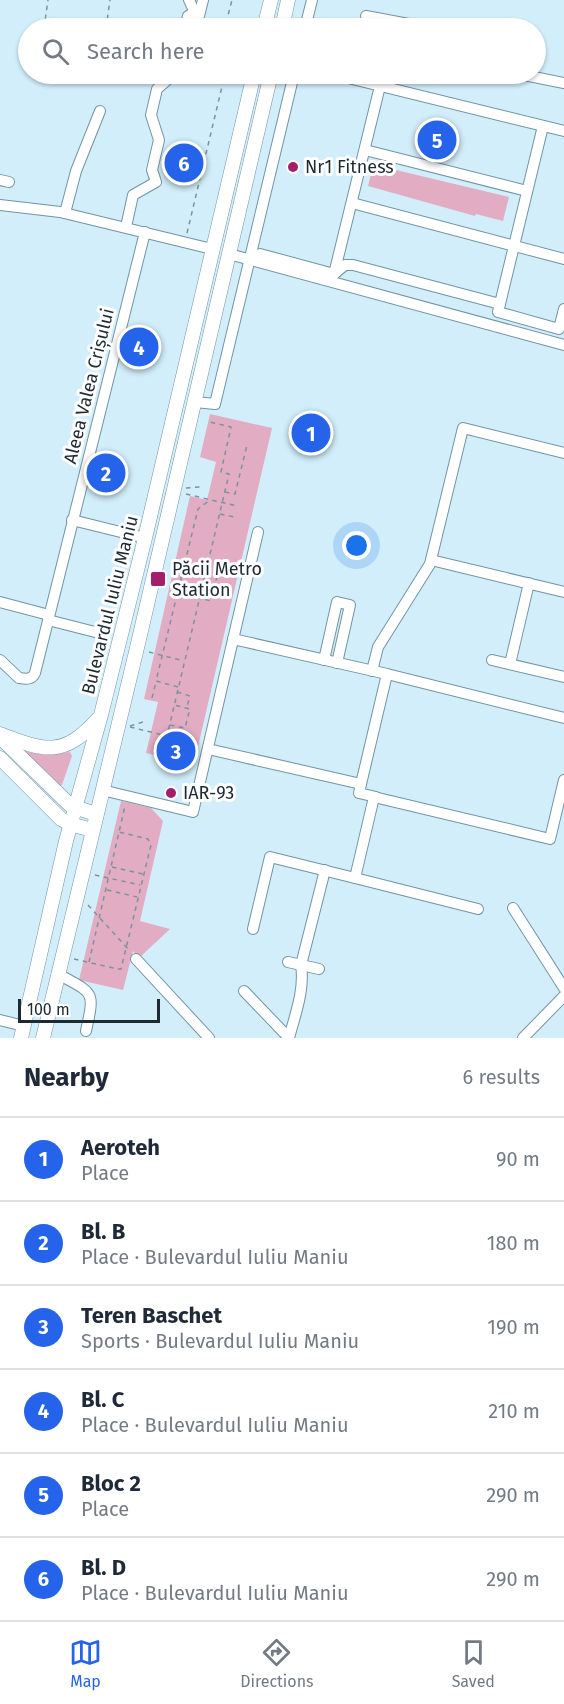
<!DOCTYPE html>
<meta charset="utf-8">
<style>
:root{--surface:#fff;--page:#f6f6f7;--text:#1f2937;--muted:#747a83;--line:#e0e1e3;--accent:#2563eb}
body{margin:0;font-family:"Fira Sans",sans-serif;background:var(--page);color:var(--text)}
.scale{position:absolute;left:18px;bottom:15px;width:142px;box-sizing:border-box;padding-left:6px;border:3px solid #1d2a31;border-top:0;font-size:16px;line-height:21px;white-space:nowrap;color:#1d2a31;-webkit-text-stroke:4px #fff;paint-order:stroke}
.you{position:absolute;left:357px;top:546px;width:21px;height:21px;margin:-15px;border:4px solid #fff;border-radius:50%;background:#1a73e8;box-shadow:0 0 0 9px #1a73e833}
.badge{display:grid;place-items:center;width:39px;height:39px;border-radius:50%;background:var(--accent);color:#fff;font-size:20px;font-weight:700}
.pin{position:absolute;translate:-50% -50%;border:3px solid #fff;box-shadow:0 2px 6px #0006}
.list{margin:0;padding:0;list-style:none}
h2{display:flex;justify-content:space-between;align-items:center;height:78px;margin:0;padding:0 24px;font-size:26px}
h2 small{font-size:20px;font-weight:400;color:var(--muted)}
.list li{display:grid;grid-template-columns:39px 1fr auto;gap:18px;align-items:center;box-sizing:border-box;height:84px;padding:0 24px;border-top:2px solid var(--line)}
.list b{display:block;font-size:22px;white-space:nowrap}
.list p{margin:0;font-size:20px;white-space:nowrap;color:var(--muted)}
.list em{font-size:20px;font-style:normal;color:var(--muted)}
.icon{flex:none;width:33px;height:33px;fill:none;stroke:currentColor;stroke-width:2;stroke-linecap:round;stroke-linejoin:round}
.map{position:relative;flex:none;width:564px;height:1038px;overflow:hidden}
.search{position:absolute;background:var(--surface);box-shadow:0 2px 4px #0004;left:18px;right:18px;top:18px;height:66px;display:flex;align-items:center;gap:15px;box-sizing:border-box;padding:0 21px;border-radius:33px;color:var(--muted);font-size:22px}
.sheet{height:582px;background:var(--surface)}
nav{display:flex;justify-content:space-around;align-items:center;box-sizing:border-box;height:84px;border-top:2px solid var(--line);background:var(--surface);font-size:16px;color:var(--muted)}
nav a{display:grid;justify-items:center;gap:3px}
nav .on{color:var(--accent)}
.map>svg:first-child{display:block}
.green{fill:#e2adc2}
.lines{fill:none;stroke-linecap:round;stroke-linejoin:round}
.minor-casing{stroke:#7394a3;stroke-width:12}
.major-casing{stroke:#7394a3;stroke-width:15}
.path{stroke:#7d929c;stroke-width:1.5;stroke-dasharray:4.5 4.5;stroke-linecap:butt}
.minor{stroke:#fff;stroke-width:10}
.major{stroke:#fff;stroke-width:14}
.poi-dot{fill:#a51e69;stroke:#fff;stroke-width:2}
.labels{text-anchor:middle;dominant-baseline:central;stroke-width:6;stroke-linejoin:round;paint-order:stroke}
.poi-label{font-size:18px;fill:#1d2a31;stroke:#fff;text-anchor:start}
.street-label{font-size:18px;fill:#1d2a31;stroke:#fff}
</style>
<div class="map">
<svg width="564" height="1038" viewBox="0 0 564 1038">
<rect width="100%" height="100%" fill="#d2eefb"/>
<g class="green">
<path d="M 373,166 L 396,172 L 396,170 L 509,197 L 503,221 L 476,214 L 475,216 L 368,186 Z"/>
<path d="M 210,414 L 272,428 L 194,764 L 146,753 L 158,702 L 144,699 L 190,496 L 207,500 L 216,462 L 200,457 Z"/>
<path d="M 25,751 L 47,755 L 70,752 L 72,756 L 62,785 L 59,786 Z"/>
<path d="M 121,801 L 151,808 L 163,821 L 140,921 L 170,929 L 139,958 L 133,951 L 123,990 L 79,980 Z"/>
</g>
<g class="lines">
<defs>
<g id="minor">
<path d="M 189,0 L 196,15"/>
<path d="M 199,16 L 203,0"/>
<path d="M 366,16 L 430,28"/>
<path d="M 185,28 L 188,16 L 195,12"/>
<path d="M 305,28 L 312,0"/>
<path d="M 332,74 L 564,131"/>
<path d="M 519,74 L 564,83"/>
<path d="M 543,126 L 498,312 L 559,329 L 564,309"/>
<path d="M 365,150 L 527,191"/>
<path d="M 0,180 L 9,182"/>
<path d="M 352,203 L 564,259"/>
<path d="M 0,205 L 60,212 L 212,249"/>
<path d="M 65,213 L 76,171 L 100,111"/>
<path d="M 126,227 L 133,195 L 156,182 L 152,170 L 159,140 L 151,115 L 157,89 L 174,74"/>
<path d="M 229,254 L 564,345"/>
<path d="M 249,259 L 260,254 L 334,274"/>
<path d="M 334,274 L 380,86"/>
<path d="M 334,274 L 345,265 L 353,265 L 500,304"/>
<path d="M 195,402 L 215,404 L 294,74"/>
<path d="M 72,520 L 145,538"/>
<path d="M 431,560 L 564,592"/>
<path d="M 0,602 L 49,615"/>
<path d="M 48,620 L 103,634"/>
<path d="M 0,660 L 19,678 C 26,679 32,680 35,673 L 145,232"/>
<path d="M 324,660 L 337,602 L 350,605 L 337,663"/>
<path d="M 492,660 L 564,677"/>
<path d="M 510,664 L 529,583"/>
<path d="M 372,671 L 378,647 L 430,564 L 463,428 L 564,453"/>
<path d="M 387,674 L 564,718"/>
<path d="M 208,749 L 361,784 L 387,674 L 233,639"/>
<path d="M 361,784 L 359,793 L 376,797"/>
<path d="M 102,790 L 193,812 L 258,532"/>
<path d="M 355,878 L 478,909"/>
<path d="M 513,908 L 564,988"/>
<path d="M 253,929 L 270,857 L 355,878 L 374,797 L 550,839 L 564,780"/>
<path d="M 136,959 L 209,1038"/>
<path d="M 288,962 L 319,969"/>
<path d="M 58,974 C 94,994 95,990 86,1031"/>
<path d="M 244,991 L 289,1038"/>
<path d="M 0,1020 L 24,1026"/>
<path d="M 289,1038 C 295,1015 305,989 301,965 L 325,870"/>
<path d="M 523,1038 L 564,996"/>
</g>
<g id="major">
<path d="M 264,28 L 271,0"/>
<path d="M 282,28 L 288,0"/>
<path d="M 0,734 C 45,751 63,758 98,719"/>
<path d="M 0,737 L 71,806 L 96,814"/>
<path d="M 0,758 L 61,819 L 70,824 L 92,830"/>
<path d="M 21,1038 L 66,841 L 101,715 L 145,538 L 254,74"/>
<path d="M 43,1038 L 136,652 L 271,74"/>
</g>
</defs>
<use href="#minor" class="minor-casing"/>
<use href="#major" class="major-casing"/>
<g class="path">
<path d="M 226,23 L 232,0"/>
<path d="M 44,28 L 48,0"/>
<path d="M 106,28 L 110,0"/>
<path d="M 236,28 L 237,25"/>
<path d="M 94,76 L 94,74"/>
<path d="M 187,233 L 225,74"/>
<path d="M 186,488 L 200,487"/>
<path d="M 225,492 L 235,494 L 247,445"/>
<path d="M 186,494 L 237,506"/>
<path d="M 220,514 L 234,517"/>
<path d="M 179,593 L 211,601 L 218,572 L 185,564"/>
<path d="M 149,652 L 184,661"/>
<path d="M 178,687 L 156,681 L 198,509 L 210,500"/>
<path d="M 177,692 L 190,696 L 187,707"/>
<path d="M 152,698 L 156,682"/>
<path d="M 170,725 L 185,728 L 190,709 L 174,705"/>
<path d="M 130,726 L 143,722"/>
<path d="M 130,727 L 167,736 L 229,474 L 221,472 L 231,427 L 210,422"/>
<path d="M 112,867 L 143,874"/>
<path d="M 95,875 L 140,885"/>
<path d="M 107,890 L 137,897"/>
<path d="M 88,905 L 129,950"/>
<path d="M 74,959 L 118,969 L 121,969 L 151,845 L 148,839 L 119,832"/>
<path d="M 89,962 L 125,806"/>
</g>
<use href="#minor" class="minor"/>
<use href="#major" class="major"/>
</g>
<g class="poi-dot">
<circle cx="293" cy="167" r="6"/>
<rect x="150" y="571" width="16" height="16" rx="3"/>
<circle cx="171" cy="793" r="6"/>
</g>
<g class="labels">
<g class="poi-label">
<text x="305" y="167">Nr1 Fitness</text>
<text x="172" y="569">Păcii Metro<tspan x="172" dy="21">Station</tspan></text>
<text x="183" y="793">IAR-93</text>
</g>
<g class="street-label">
<text transform="translate(89 386) rotate(-76)">Aleea Valea Crișului</text>
<text transform="translate(110 605) rotate(-76)">Bulevardul Iuliu Maniu</text>
</g>
</g>
</svg>
<div class="scale">100 m</div>
<div class="you"></div>
<div class="pin badge" style="left:311px;top:433px">1</div>
<div class="pin badge" style="left:106px;top:473px">2</div>
<div class="pin badge" style="left:176px;top:751px">3</div>
<div class="pin badge" style="left:139px;top:347px">4</div>
<div class="pin badge" style="left:437px;top:140px">5</div>
<div class="pin badge" style="left:184px;top:163px">6</div>
<div class="search"><svg class="icon" aria-label="search" viewBox="0 0 24 24"><circle cx="10" cy="10" r="6"/><path d="M15 15l6 6"/></svg>Search here</div>
</div>
<section class="sheet">
<h2>Nearby<small>6 results</small></h2>
<ul class="list">
<li><span class="badge">1</span><div><b>Aeroteh</b><p>Place</p></div><em>90 m</em></li>
<li><span class="badge">2</span><div><b>Bl. B</b><p>Place · Bulevardul Iuliu Maniu</p></div><em>180 m</em></li>
<li><span class="badge">3</span><div><b>Teren Baschet</b><p>Sports · Bulevardul Iuliu Maniu</p></div><em>190 m</em></li>
<li><span class="badge">4</span><div><b>Bl. C</b><p>Place · Bulevardul Iuliu Maniu</p></div><em>210 m</em></li>
<li><span class="badge">5</span><div><b>Bloc 2</b><p>Place</p></div><em>290 m</em></li>
<li><span class="badge">6</span><div><b>Bl. D</b><p>Place · Bulevardul Iuliu Maniu</p></div><em>290 m</em></li>
</ul>
</section>
<nav>
<a class="on"><svg class="icon" aria-label="map" viewBox="0 0 24 24"><path d="M3 6l6-2 6 2 6-2v14l-6 2-6-2-6 2zM9 4v14M15 6v14"/></svg>Map</a>
<a><svg class="icon" aria-label="directions" viewBox="0 0 24 24"><path d="M12 3l9 9-9 9-9-9zM9 14v-3h6M13 9l2 2-2 2"/></svg>Directions</a>
<a><svg class="icon" aria-label="saved" viewBox="0 0 24 24"><path d="M7 4h10v16l-5-4-5 4z"/></svg>Saved</a>
</nav>
